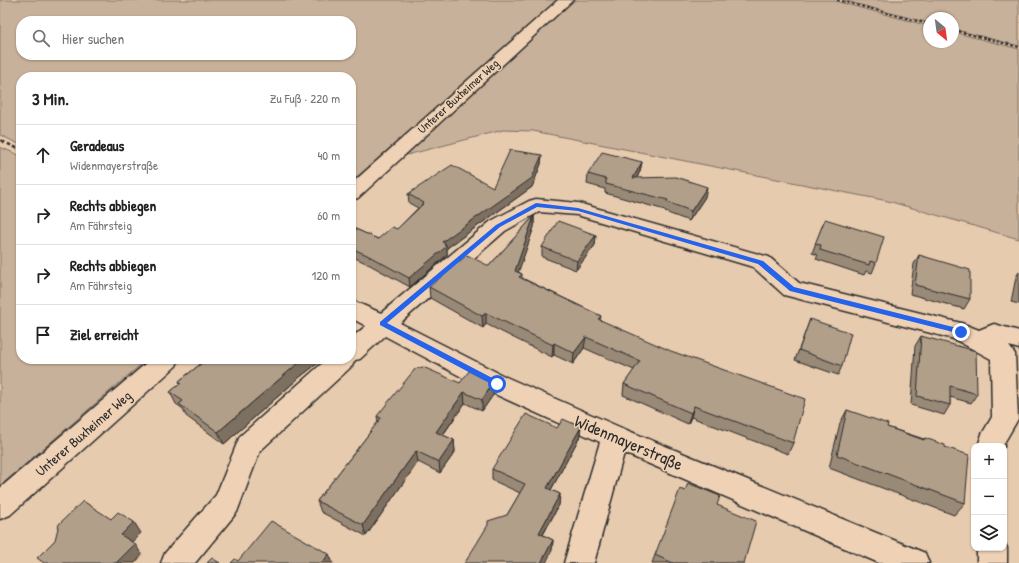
<!DOCTYPE html>
<html lang="de">
<meta charset="utf-8">
<style>
:root{--surface:#fff;--page:#f6f6f6;--text:#222;--muted:#767676;--line:#e0e0e0}
body{margin:0;font-family:"Patrick Hand",sans-serif;background:var(--page);color:var(--text)}
.controls{position:absolute;right:12px;bottom:12px;display:grid;overflow:hidden;border-radius:8px;box-shadow:0 1px 3px #0004}
.controls button{width:36px;height:36px;display:grid;place-items:center;padding:0;border:0;border-bottom:1px solid var(--line);background:var(--surface);color:var(--text);font:20px sans-serif}
.compass{position:absolute;left:923px;top:12px;width:36px;height:36px;border-radius:50%;background:var(--surface);box-shadow:0 1px 3px #0004;rotate:151deg}
.stop{position:absolute;width:12px;height:12px;margin:-9px;border:3px solid #2563eb;border-radius:50%;background:#fff}
.stop.end{background:#2563eb;border-color:#fff;box-shadow:0 1px 4px #0008}
.list{margin:0;padding:0;list-style:none}
h2{display:flex;justify-content:space-between;align-items:center;height:52px;margin:0;padding:0 16px;font-size:17px}
h2 small{font-size:13px;font-weight:400;color:var(--muted)}
.list li{display:grid;grid-template-columns:26px 1fr auto;gap:12px;align-items:center;box-sizing:border-box;height:60px;padding:0 16px;border-top:1px solid var(--line)}
.list b{display:block;font-size:15px;white-space:nowrap}
.list p{margin:0;font-size:13px;white-space:nowrap;color:var(--muted)}
.list em{font-size:13px;font-style:normal;color:var(--muted)}
.icon{flex:none;width:22px;height:22px;fill:none;stroke:currentColor;stroke-width:2;stroke-linecap:round;stroke-linejoin:round}
.map{position:relative;flex:none;width:1019px;height:563px;overflow:hidden}
.search{position:absolute;background:var(--surface);box-shadow:0 1px 3px #0004;left:16px;top:16px;width:340px;height:44px;display:flex;align-items:center;gap:10px;box-sizing:border-box;padding:0 14px;border-radius:16px;color:var(--muted);font-size:15px}
.panel{position:absolute;background:var(--surface);box-shadow:0 1px 3px #0004;left:16px;top:72px;width:340px;height:292px;border-radius:16px}
.map>svg:first-child{display:block}
.green{fill:#c8b19a;stroke:#7a6e62;fill-rule:evenodd}
.lines{fill:none;stroke-linecap:round;stroke-linejoin:round}
.minor-casing{stroke:#2b2b2b;stroke-width:3}
.path-far1{stroke:#2b2b2b;stroke-width:2;stroke-dasharray:3 2;stroke-linecap:butt}
.path{stroke:#2b2b2b;stroke-width:2.5;stroke-dasharray:3.5 3;stroke-linecap:butt}
.minor{fill:#efd2b5;fill-rule:evenodd}
.wall{fill:#998977;stroke:#2b2b2b}
.shaded-wall{fill:#7d6f61;stroke:#2b2b2b}
.building{fill:#b29f8a;stroke:#2b2b2b}
.route{fill:#2563eb}
.labels{text-anchor:middle;dominant-baseline:central;stroke-width:3;stroke-linejoin:round;paint-order:stroke}
.far-street-label{font-size:12px;fill:#2b2b2b;stroke:#efd2b5}
.street-label{font-size:14px;fill:#2b2b2b;stroke:#efd2b5}
.near-street-label{font-size:17px;fill:#2b2b2b;stroke:#efd2b5}
</style>
<div class="map">
<svg width="1019" height="563" viewBox="0 0 1019 563">
<rect width="100%" height="100%" fill="#e7cbaf"/>
<filter id="ink" filterUnits="userSpaceOnUse"><feTurbulence type="fractalNoise" baseFrequency=".025" numOctaves="2"/><feDisplacementMap in="SourceGraphic" scale="8" xChannelSelector="R" yChannelSelector="G"/><feConvolveMatrix kernelMatrix="1 2 1 2 8 2 1 2 1" color-interpolation-filters="sRGB"/></filter>
<g filter="url(#ink)">
<g class="green">
<path d="M 0,0 L 558,0 L 351,182 L 351,77 L 21,77 L 21,145 L 0,135 ZM 21,21 L 351,21 L 351,55 L 21,55 Z"/>
<path d="M 573,0 L 831,0 L 929,26 L 929,42 L 953,42 L 953,32 L 1019,49 L 1019,239 L 888,201 L 533,131 L 503,130 L 403,156 Z"/>
<path d="M 842,0 L 1019,0 L 1019,46 L 953,29 L 953,18 L 929,18 L 929,23 Z"/>
<path d="M 0,147 L 21,156 L 21,359 L 147,359 L 0,486 Z"/>
</g>
<g class="lines">
<defs>
<g id="minor">
<path d="M 558,0 L 573,0 L 358,198 L 351,200 L 351,184 Z"/>
<path d="M 536,199 L 578,203 L 769,257 L 799,283 L 961,323 L 979,330 L 994,324 L 1019,331 L 1019,349 L 1009,346 L 1015,354 L 1018,419 L 1004,443 L 1004,447 L 978,446 L 982,434 L 992,417 L 991,359 L 954,339 L 784,295 L 753,267 L 577,215 L 539,212 L 505,231 L 400,323 L 506,377 L 624,429 L 925,553 L 929,563 L 879,563 L 624,453 L 594,563 L 564,563 L 600,442 L 488,391 L 385,336 L 360,359 L 355,360 L 352,366 L 260,451 L 237,512 L 195,563 L 161,563 L 165,553 L 216,495 L 240,436 L 327,359 L 351,359 L 351,338 L 366,326 L 351,318 L 351,300 L 381,313 L 491,221 L 529,201 Z"/>
<path d="M 151,359 L 179,359 L 176,366 L 10,515 L 0,519 L 0,488 Z"/>
<path d="M 1004,541 L 1007,548 L 1007,563 L 977,563 L 977,548 L 1004,548 Z"/>
</g>
</defs>
<use href="#minor" class="minor-casing"/>
<g class="path-far1">
<path d="M 837,0 L 929,24"/>
<path d="M 953,30 L 1019,47"/>
<path d="M 0,140 L 4,142"/>
</g>
<path class="path" d="M 2,141 L 21,150"/>
<use href="#minor" class="minor"/>
</g>
<g class="wall">
<path d="M 542,155 L 541,164 L 532,187 L 447,248 L 447,255 L 410,287 L 368,264 L 351,256 L 351,227 L 378,239 L 397,229 L 418,208 L 409,203 L 408,194 L 493,187 Z"/>
<path d="M 642,162 L 640,171 L 637,178 L 705,197 L 689,221 L 665,212 L 665,210 L 605,193 L 605,189 L 587,184 L 588,174 Z"/>
<path d="M 534,216 L 534,227 L 518,272 L 522,274 L 522,278 L 601,316 L 600,320 L 793,443 L 788,454 L 691,417 L 688,424 L 623,395 L 624,384 L 634,370 L 584,348 L 573,364 L 554,355 L 552,357 L 486,324 L 483,328 L 430,298 L 429,287 L 489,266 Z"/>
<path d="M 825,219 L 876,263 L 872,273 L 866,271 L 864,275 L 816,259 L 818,255 L 812,253 Z"/>
<path d="M 596,235 L 595,245 L 576,270 L 542,257 L 542,247 Z"/>
<path d="M 919,255 L 970,299 L 964,309 L 910,294 L 914,264 Z"/>
<path d="M 1019,272 L 1019,304 L 1011,302 L 1016,277 Z"/>
<path d="M 810,319 L 842,366 L 838,375 L 795,360 Z"/>
<path d="M 921,336 L 977,394 L 971,403 L 950,397 L 950,405 L 944,415 L 911,405 L 915,346 Z"/>
<path d="M 207,359 L 323,359 L 300,377 L 224,444 L 186,416 L 182,408 L 176,404 L 170,392 L 180,384 L 179,381 Z"/>
<path d="M 460,383 L 493,383 L 493,395 L 482,411 L 465,403 L 443,435 L 454,440 L 455,452 L 440,473 L 418,462 L 366,536 L 321,512 L 317,501 L 378,422 L 377,416 Z"/>
<path d="M 847,410 L 887,427 L 924,439 L 925,438 L 945,447 L 965,503 L 954,515 L 829,468 L 840,423 Z"/>
<path d="M 581,427 L 579,438 L 551,490 L 560,494 L 559,505 L 543,535 L 553,540 L 552,550 L 466,561 L 507,515 L 520,493 L 492,480 L 492,469 Z"/>
<path d="M 717,505 L 744,563 L 652,563 L 655,555 Z"/>
</g>
<g class="shaded-wall">
<path d="M 542,155 L 541,164 L 532,187 L 447,248 L 447,255 L 410,287 L 409,278 L 442,242 Z"/>
<path d="M 642,162 L 640,171 L 632,188 L 633,178 Z"/>
<path d="M 707,187 L 705,197 L 689,221 L 691,211 Z"/>
<path d="M 534,216 L 534,227 L 515,282 L 515,271 Z"/>
<path d="M 596,235 L 595,245 L 576,270 L 577,261 Z"/>
<path d="M 486,313 L 486,324 L 483,328 L 482,316 Z"/>
<path d="M 586,337 L 584,348 L 573,364 L 574,353 Z"/>
<path d="M 554,343 L 554,355 L 552,357 L 553,345 Z"/>
<path d="M 303,359 L 323,359 L 300,377 L 224,444 L 218,432 L 296,365 Z"/>
<path d="M 493,383 L 493,395 L 482,411 L 482,400 Z"/>
<path d="M 464,392 L 465,403 L 437,443 L 436,432 Z"/>
<path d="M 694,406 L 691,417 L 688,424 L 691,413 Z"/>
<path d="M 581,427 L 579,438 L 546,499 L 547,488 Z"/>
<path d="M 454,440 L 455,452 L 440,473 L 439,462 Z"/>
<path d="M 416,451 L 418,462 L 366,536 L 363,525 Z"/>
<path d="M 560,494 L 559,505 L 538,543 L 539,533 Z"/>
<path d="M 134,522 L 141,533 L 129,545 L 121,535 Z"/>
<path d="M 553,540 L 552,550 L 546,563 L 541,563 Z"/>
<path d="M 135,544 L 142,555 L 135,563 L 116,563 Z"/>
<path d="M 329,554 L 333,563 L 322,563 Z"/>
</g>
<g class="building">
<path d="M 510,150 L 542,155 L 532,178 L 442,242 L 446,244 L 444,245 L 447,246 L 409,278 L 367,255 L 351,248 L 351,227 L 378,239 L 392,227 L 397,229 L 424,203 L 408,194 L 452,165 L 493,187 Z"/>
<path d="M 602,152 L 642,162 L 633,178 L 676,177 L 707,187 L 691,211 L 667,202 L 668,200 L 606,184 L 606,179 L 588,174 Z"/>
<path d="M 534,216 L 515,271 L 522,274 L 519,277 L 601,316 L 598,319 L 671,351 L 805,399 L 793,443 L 694,406 L 691,413 L 624,384 L 640,361 L 586,337 L 574,353 L 554,343 L 553,345 L 486,313 L 482,316 L 429,287 L 467,255 L 489,266 Z"/>
<path d="M 825,219 L 884,237 L 876,263 L 870,261 L 869,265 L 820,250 L 821,245 L 815,244 Z"/>
<path d="M 558,221 L 596,235 L 577,261 L 542,247 Z"/>
<path d="M 919,255 L 970,270 L 970,299 L 915,285 Z"/>
<path d="M 810,319 L 851,333 L 842,366 L 799,350 Z"/>
<path d="M 921,336 L 976,351 L 977,394 L 950,386 L 950,405 L 917,396 Z"/>
<path d="M 207,359 L 303,359 L 296,365 L 218,432 L 179,404 L 183,401 L 170,392 L 181,383 L 179,381 Z"/>
<path d="M 423,367 L 460,383 L 469,371 L 493,383 L 482,400 L 464,392 L 436,432 L 454,440 L 439,462 L 416,451 L 363,525 L 317,501 L 381,418 L 377,416 L 415,369 Z"/>
<path d="M 847,410 L 888,424 L 887,427 L 924,440 L 925,438 L 945,445 L 945,447 L 969,455 L 965,503 L 837,455 Z"/>
<path d="M 526,414 L 557,428 L 563,419 L 581,427 L 547,488 L 560,494 L 539,533 L 553,540 L 541,563 L 464,563 L 466,561 L 488,525 L 488,521 L 507,515 L 525,484 L 492,469 Z"/>
<path d="M 688,483 L 720,496 L 717,505 L 756,521 L 744,563 L 673,563 L 655,555 L 680,489 L 685,491 Z"/>
<path d="M 83,501 L 111,519 L 118,512 L 134,522 L 121,535 L 135,544 L 116,563 L 44,563 L 37,558 L 55,540 L 59,524 Z"/>
<path d="M 271,521 L 329,554 L 322,563 L 231,563 L 235,559 L 238,561 Z"/>
<path d="M 212,558 L 220,563 L 207,563 Z"/>
</g>
</g>
<path class="route" d="M 536,203 L 578,208 L 763,261 L 794,287 L 961,329 L 964,332 L 961,334 L 790,291 L 758,264 L 578,211 L 537,207 L 500,227 L 387,323 L 500,382 L 500,386 L 495,386 L 380,325 L 380,322 L 496,225 Z"/>
<g class="labels">
<g class="far-street-label">
<text transform="translate(458 96) rotate(-42)">Unterer Buxheimer Weg</text>
</g>
<g class="street-label">
<text transform="translate(83 433) rotate(-41)">Unterer Buxheimer Weg</text>
</g>
<g class="near-street-label">
<text transform="translate(629 442) rotate(23)">Widenmayerstraße</text>
</g>
</g>
</svg>
<div class="controls">
<button>+</button>
<button>−</button>
<button><svg class="icon" aria-label="layers" viewBox="0 0 24 24"><path d="M12 4l9 5-9 5-9-5zM3 14l9 5 9-5"/></svg></button>
</div>
<svg class="compass" viewBox="-18 -18 36 36"><path d="M0-13l5 13h-10z" fill="#e53935"/><path d="M0 13l5-13h-10z" fill="#767676"/></svg>
<div class="stop" style="left:497px;top:384px"></div>
<div class="stop end" style="left:961px;top:332px"></div>
<div class="search"><svg class="icon" aria-label="search" viewBox="0 0 24 24"><circle cx="10" cy="10" r="6"/><path d="M15 15l6 6"/></svg>Hier suchen</div>
<section class="panel">
<h2>3 Min.<small>Zu Fuß · 220 m</small></h2>
<ul class="list">
<li><svg class="icon" aria-label="ahead" viewBox="0 0 24 24"><path d="M12 20V5M6 11l6-6 6 6"/></svg><div><b>Geradeaus</b><p>Widenmayerstraße</p></div><em>40 m</em></li>
<li><svg class="icon" aria-label="right" viewBox="0 0 24 24"><path d="M7 20v-9h11M14 6l5 5-5 5"/></svg><div><b>Rechts abbiegen</b><p>Am Fährsteig</p></div><em>60 m</em></li>
<li><svg class="icon" aria-label="right" viewBox="0 0 24 24"><path d="M7 20v-9h11M14 6l5 5-5 5"/></svg><div><b>Rechts abbiegen</b><p>Am Fährsteig</p></div><em>120 m</em></li>
<li><svg class="icon" aria-label="arrive" viewBox="0 0 24 24"><path d="M6 21V4h12l-3 4 3 4H6"/></svg><div><b>Ziel erreicht</b></div></li>
</ul>
</section>
</div>
